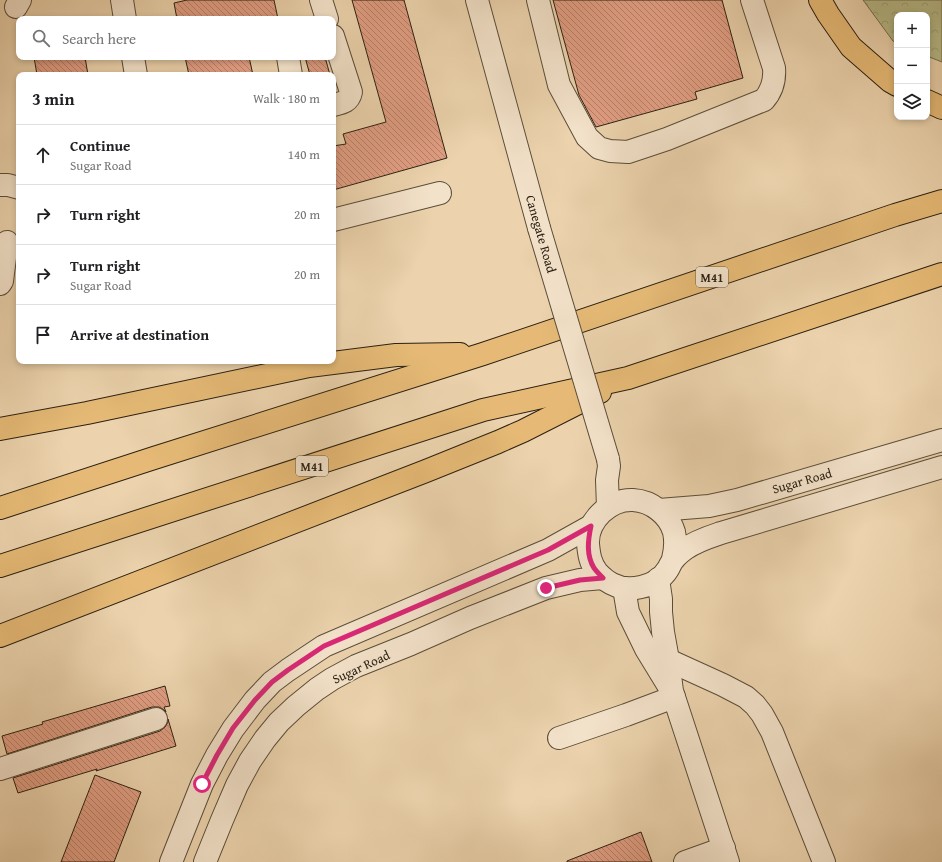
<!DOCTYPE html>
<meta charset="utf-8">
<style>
:root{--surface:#fff;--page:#f2f2f2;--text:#202124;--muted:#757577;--line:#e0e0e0}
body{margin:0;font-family:"Gentium Book Plus",serif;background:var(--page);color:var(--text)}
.controls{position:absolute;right:12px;top:12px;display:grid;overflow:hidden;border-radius:8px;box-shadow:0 2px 6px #0003}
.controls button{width:36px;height:36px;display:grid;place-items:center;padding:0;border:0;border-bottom:1px solid var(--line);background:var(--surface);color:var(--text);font:20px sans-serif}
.stop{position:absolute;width:12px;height:12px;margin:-9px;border:3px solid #db2777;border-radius:50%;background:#fff}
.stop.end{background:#db2777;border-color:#fff;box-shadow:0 1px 4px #0008}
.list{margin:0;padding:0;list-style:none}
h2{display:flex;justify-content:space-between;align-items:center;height:52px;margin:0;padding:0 16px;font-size:17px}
h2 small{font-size:13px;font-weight:400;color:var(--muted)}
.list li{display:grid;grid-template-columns:26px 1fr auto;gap:12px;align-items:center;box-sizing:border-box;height:60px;padding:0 16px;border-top:1px solid var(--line)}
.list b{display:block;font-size:15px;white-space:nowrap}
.list p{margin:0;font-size:13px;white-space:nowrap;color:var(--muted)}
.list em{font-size:13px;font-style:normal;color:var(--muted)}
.icon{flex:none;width:22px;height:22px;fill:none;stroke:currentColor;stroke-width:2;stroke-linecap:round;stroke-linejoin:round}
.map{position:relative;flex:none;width:942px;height:862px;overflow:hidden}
.search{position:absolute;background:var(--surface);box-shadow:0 2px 6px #0003;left:16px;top:16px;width:320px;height:44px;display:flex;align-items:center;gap:10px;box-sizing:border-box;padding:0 14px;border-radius:8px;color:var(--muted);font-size:15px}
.panel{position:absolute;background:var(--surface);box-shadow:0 2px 6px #0003;left:16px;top:72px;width:320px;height:292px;border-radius:8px}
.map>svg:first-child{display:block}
.forest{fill:url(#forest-crowns);stroke:#726e4e}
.building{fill:url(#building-back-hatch);stroke:#2b2012}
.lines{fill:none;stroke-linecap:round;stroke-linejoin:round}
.minor-casing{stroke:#5b4d39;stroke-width:24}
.highway-casing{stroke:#2b2012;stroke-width:24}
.minor{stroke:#f3e2ca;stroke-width:22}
.highway{stroke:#e6ba76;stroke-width:22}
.minor-bridge-casing{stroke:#5b4d39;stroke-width:24;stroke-linecap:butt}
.minor-bridge{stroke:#f3e2ca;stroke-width:22}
.route{stroke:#db2777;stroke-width:5}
.labels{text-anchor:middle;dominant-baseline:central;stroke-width:3;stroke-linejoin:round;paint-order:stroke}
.shield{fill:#f3e2ca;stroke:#675a49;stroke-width:1}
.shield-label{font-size:12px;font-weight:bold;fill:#2b2012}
.street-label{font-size:13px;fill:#2b2012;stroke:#f3e2ca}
</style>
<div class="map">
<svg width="942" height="862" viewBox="0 0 942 862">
<defs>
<pattern id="forest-crowns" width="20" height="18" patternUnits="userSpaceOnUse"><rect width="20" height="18" fill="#b8bc8a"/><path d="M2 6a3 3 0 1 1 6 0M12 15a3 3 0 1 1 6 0" fill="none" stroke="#9ea176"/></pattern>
<pattern id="building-back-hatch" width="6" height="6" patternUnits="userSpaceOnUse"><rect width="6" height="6" fill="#e19e83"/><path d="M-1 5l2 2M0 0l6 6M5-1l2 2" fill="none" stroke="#b7806a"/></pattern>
</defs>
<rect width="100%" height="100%" fill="#ecd3ad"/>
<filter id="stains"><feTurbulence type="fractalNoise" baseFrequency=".005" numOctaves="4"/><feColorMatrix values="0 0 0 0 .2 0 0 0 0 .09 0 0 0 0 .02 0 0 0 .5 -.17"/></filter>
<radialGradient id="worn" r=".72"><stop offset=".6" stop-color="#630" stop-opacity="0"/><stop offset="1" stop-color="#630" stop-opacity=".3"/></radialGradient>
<path class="forest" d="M 863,0 L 942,0 L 942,62 L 927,56 L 927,15 L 897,15 L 897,43 L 893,41 Z"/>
<g class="building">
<path d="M 187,0 L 274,0 L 278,19 L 177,19 L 174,3 Z"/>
<path d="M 352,0 L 404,0 L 447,158 L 333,190 L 333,146 L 346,144 L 343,134 L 386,122 Z"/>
<path d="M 553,0 L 722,0 L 743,78 L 695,92 L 697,99 L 596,127 L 579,95 Z"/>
<path d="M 34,57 L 85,57 L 88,75 L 37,75 Z"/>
<path d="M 185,57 L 249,57 L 253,75 L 189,75 Z"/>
<path d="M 305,57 L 325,57 L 330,75 L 310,75 Z"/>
<path d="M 165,686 L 170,706 L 164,707 L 166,712 L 164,710 L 159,707 L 152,707 L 7,754 L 2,736 L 43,724 L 42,722 Z"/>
<path d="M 168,719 L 176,746 L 96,771 L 97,769 L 18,793 L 13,778 L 160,731 L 165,727 L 168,722 Z"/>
<path d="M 95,775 L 141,792 L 114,862 L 61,862 Z"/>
<path d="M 641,832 L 652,862 L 567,862 L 567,861 Z"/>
</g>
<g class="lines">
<defs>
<g id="minor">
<path d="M 122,0 L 125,19"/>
<path d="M 321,0 L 327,19"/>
<path d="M 477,0 L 539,228"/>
<path d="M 538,0 L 559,85 L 587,137 L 599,148 L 610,151 L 628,152 L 667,139 L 764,100 C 772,91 775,80 774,68 L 752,0"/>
<path d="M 16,7 L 20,0"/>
<path d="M 333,36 L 351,92 C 349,102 342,103 333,105"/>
<path d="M 133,57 L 136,75"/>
<path d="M 288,57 L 291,75"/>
<path d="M 0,185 L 8,185 L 19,188"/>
<path d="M 333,220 L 440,193"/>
<path d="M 0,284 L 2,281 L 7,242"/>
<path d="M 608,507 L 607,480 L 609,466 L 608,459"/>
<path d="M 659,510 L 709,506 L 737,500 L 942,440"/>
<path d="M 673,559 C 675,551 676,541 674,532 C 669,515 652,501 633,500 C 610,499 587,520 588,544 C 589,554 590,563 597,572 C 608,585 624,591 641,587 C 651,585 662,579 668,569 C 670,566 671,562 674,559 C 677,555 681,552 685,549 C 696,541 709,537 721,533 L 942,467"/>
<path d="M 658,579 L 661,599 L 661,612 L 663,632 L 668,660 L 672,691 L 728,862"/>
<path d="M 624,588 L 628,612 L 646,649 L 668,685"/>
<path d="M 668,660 L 723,685 L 746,697 L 755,705 L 762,714 L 772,732 L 824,862"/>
<path d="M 559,738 L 626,715 L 674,697"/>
<path d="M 0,769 L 156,719"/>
<path d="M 171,862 L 202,784 L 217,755 L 233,729 L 255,700 L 272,682 L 288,670 L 324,646 L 548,550 L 591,526"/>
<path d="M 205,862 L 222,820 L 237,785 L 250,761 L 265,739 L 279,722 L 296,706 L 317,689 L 332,679 L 356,666 L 411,644 L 470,618 L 546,588 L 580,580 L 603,578"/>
<path d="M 685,862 L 724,848"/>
</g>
<g id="highway">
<path d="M 820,0 L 828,14 L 851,47 L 890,81 L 897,85"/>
<path d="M 927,101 L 942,108"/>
<path d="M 0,429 L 87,413 L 309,366 L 396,355 L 460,354"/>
<path d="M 0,508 L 154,458 L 483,354 L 895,215 L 942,201"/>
<path d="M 0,566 L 483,410 L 628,378 L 942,274"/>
<path d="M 0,636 L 426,471 L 498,442 L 523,431 L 600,392"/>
</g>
</defs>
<use href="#minor" class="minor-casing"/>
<use href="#highway" class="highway-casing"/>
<use href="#minor" class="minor"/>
<use href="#highway" class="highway"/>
<defs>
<path id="minor-bridge" d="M 539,228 L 608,459"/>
</defs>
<use href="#minor-bridge" class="minor-bridge-casing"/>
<use href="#minor-bridge" class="minor-bridge"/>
</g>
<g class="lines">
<path class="route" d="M 202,784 L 217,755 L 233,728 L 255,700 L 272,682 L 288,670 L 324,646 L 548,550 L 591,526 C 588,540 586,555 594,568 C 597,572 600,575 603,578 L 580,580 L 546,588"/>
</g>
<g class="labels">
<g class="shield">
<rect x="696" y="267" width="32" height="20" rx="3"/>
<rect x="296" y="456" width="32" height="20" rx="3"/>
</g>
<g class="shield-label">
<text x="712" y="277">M41</text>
<text x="312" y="466">M41</text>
</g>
<g class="street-label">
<text transform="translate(541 234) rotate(74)">Canegate Road</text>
<text transform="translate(802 481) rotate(-16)">Sugar Road</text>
<text transform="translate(361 667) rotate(-25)">Sugar Road</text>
</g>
</g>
<rect width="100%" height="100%" filter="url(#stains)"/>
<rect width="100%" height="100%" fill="url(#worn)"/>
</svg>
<div class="controls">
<button>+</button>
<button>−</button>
<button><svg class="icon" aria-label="layers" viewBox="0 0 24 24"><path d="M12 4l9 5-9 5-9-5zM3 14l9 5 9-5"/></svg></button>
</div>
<div class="stop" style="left:202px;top:784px"></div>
<div class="stop end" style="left:546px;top:588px"></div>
<div class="search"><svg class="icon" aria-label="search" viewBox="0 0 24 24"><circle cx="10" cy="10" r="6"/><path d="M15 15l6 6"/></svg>Search here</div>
<section class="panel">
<h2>3 min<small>Walk · 180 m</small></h2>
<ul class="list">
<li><svg class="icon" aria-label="ahead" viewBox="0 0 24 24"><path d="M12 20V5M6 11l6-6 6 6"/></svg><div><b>Continue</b><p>Sugar Road</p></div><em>140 m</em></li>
<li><svg class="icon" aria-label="right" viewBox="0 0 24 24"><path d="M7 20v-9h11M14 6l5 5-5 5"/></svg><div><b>Turn right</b></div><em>20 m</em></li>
<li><svg class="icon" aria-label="right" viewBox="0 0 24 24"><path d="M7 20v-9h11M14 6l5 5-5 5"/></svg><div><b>Turn right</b><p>Sugar Road</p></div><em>20 m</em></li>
<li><svg class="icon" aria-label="arrive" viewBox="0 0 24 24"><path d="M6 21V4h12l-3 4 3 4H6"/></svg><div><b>Arrive at destination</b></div></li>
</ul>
</section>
</div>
